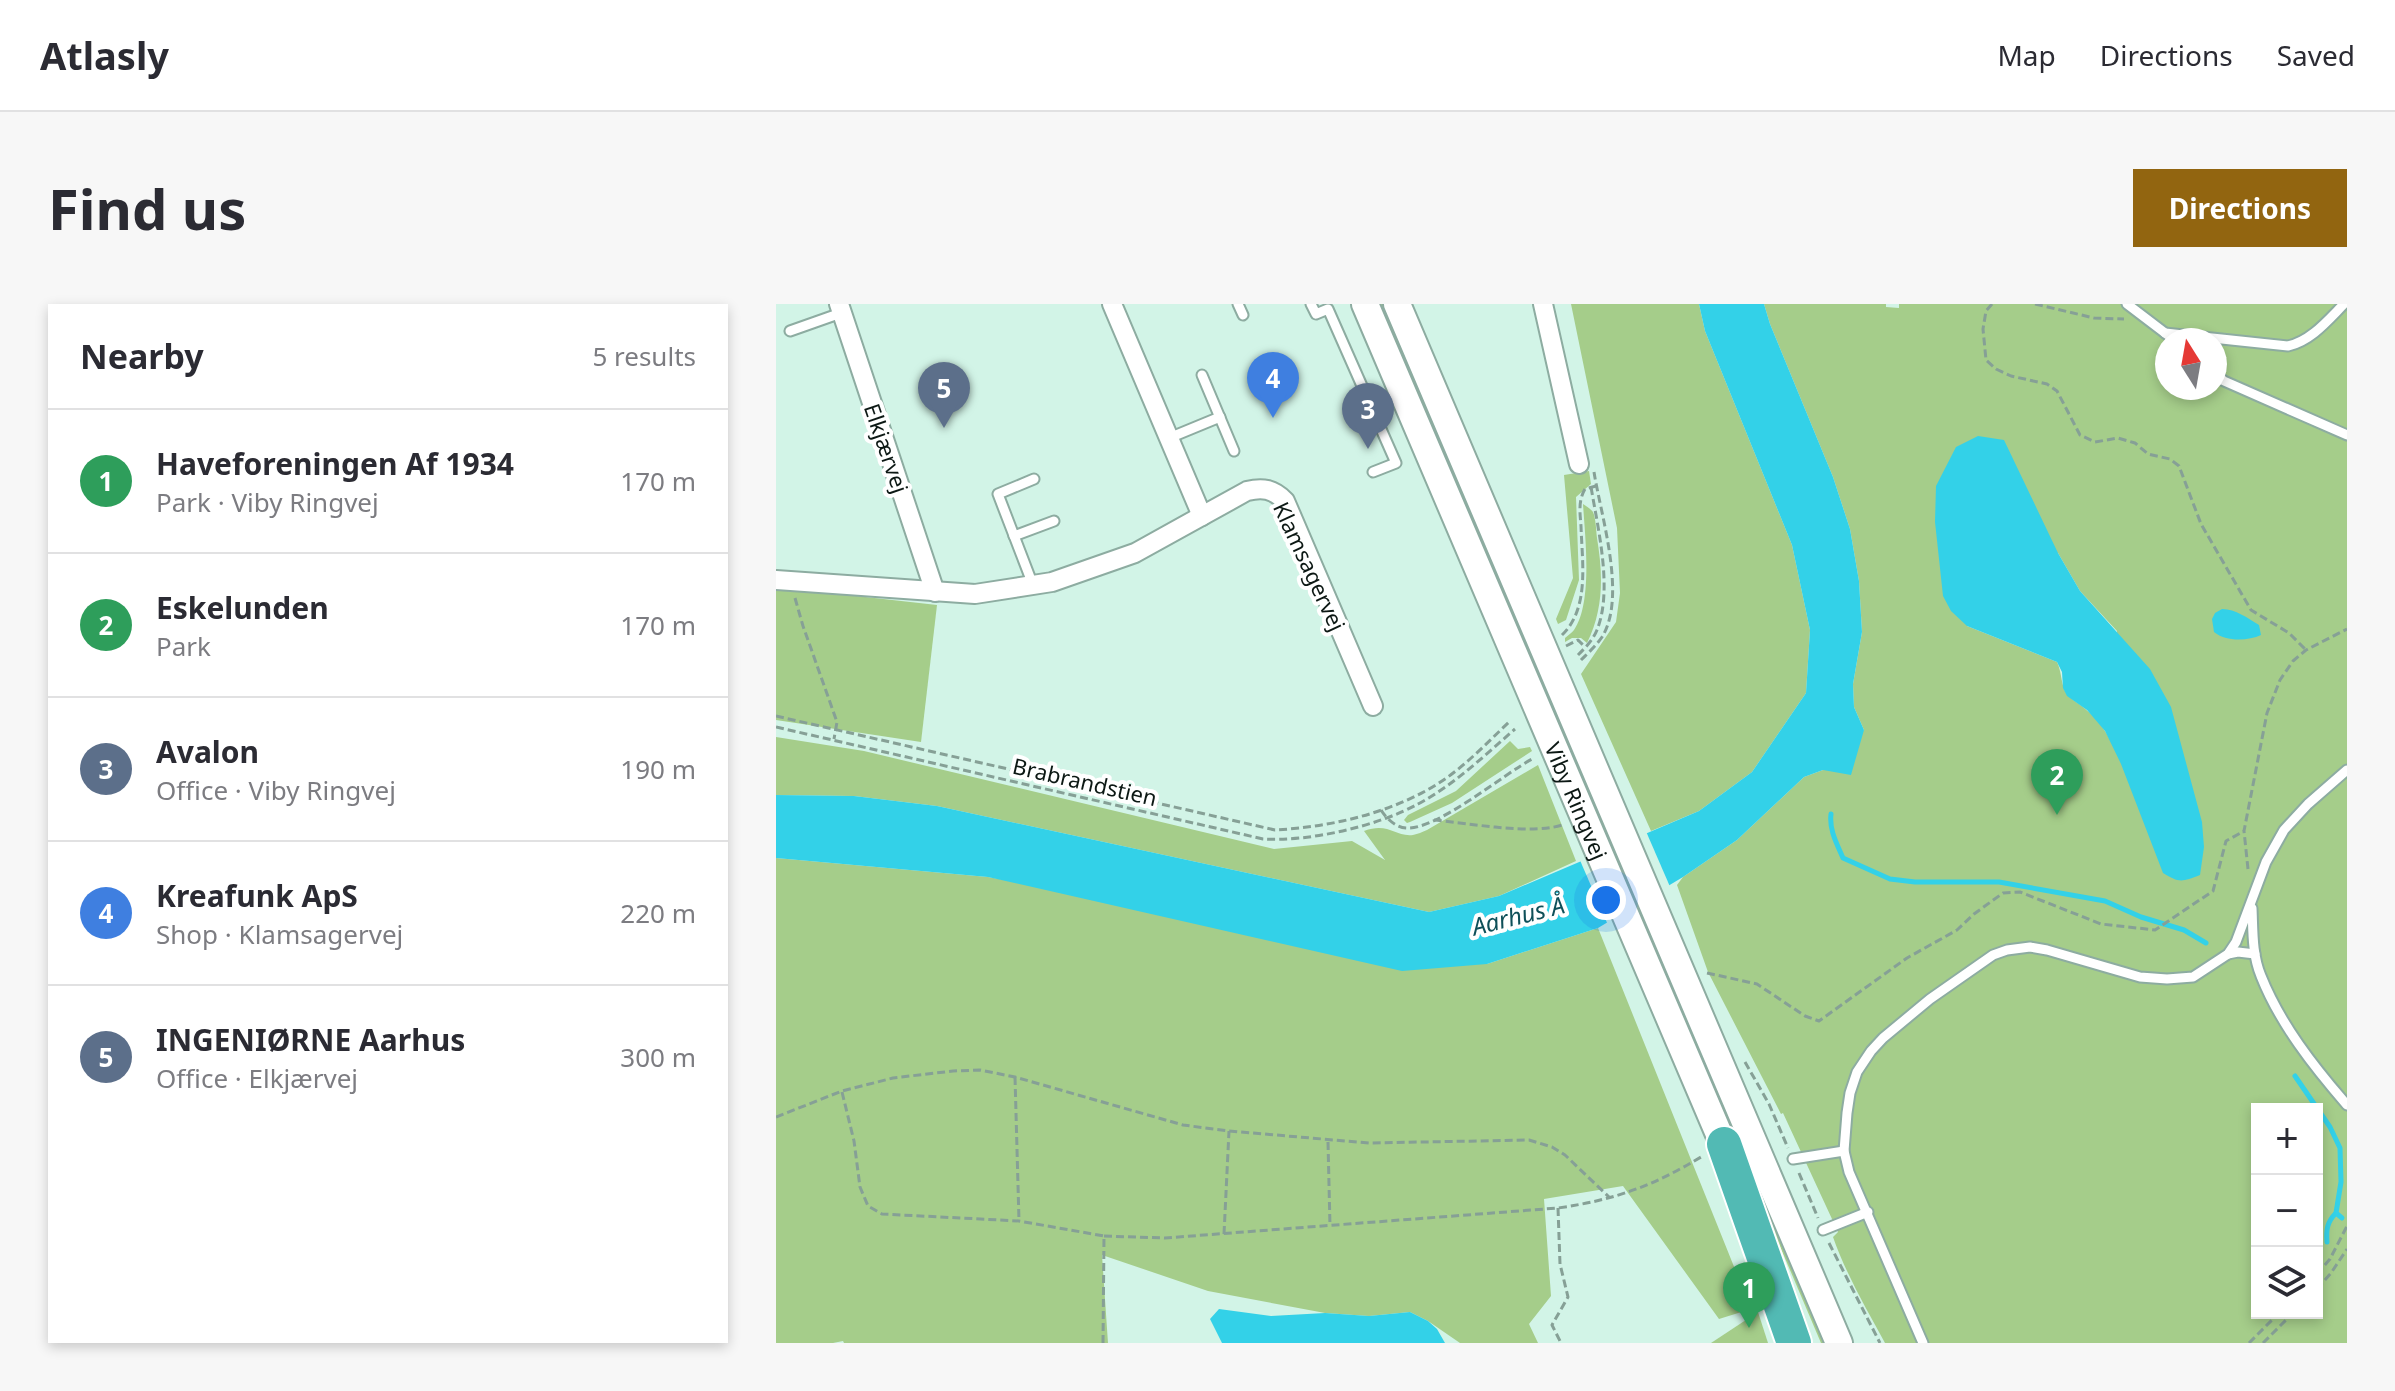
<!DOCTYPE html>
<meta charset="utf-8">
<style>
:root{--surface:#fff;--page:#f7f7f7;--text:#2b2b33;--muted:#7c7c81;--line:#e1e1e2;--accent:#926510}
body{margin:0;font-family:"Noto Sans",sans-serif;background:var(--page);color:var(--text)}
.controls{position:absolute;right:24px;bottom:24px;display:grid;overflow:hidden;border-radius:0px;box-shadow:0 4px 12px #0003}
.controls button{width:72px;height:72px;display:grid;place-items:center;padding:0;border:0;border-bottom:2px solid var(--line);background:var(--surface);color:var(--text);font:40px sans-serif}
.compass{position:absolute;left:1379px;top:24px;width:72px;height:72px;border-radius:50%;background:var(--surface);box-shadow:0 4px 12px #0003;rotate:349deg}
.you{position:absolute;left:830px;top:596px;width:28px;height:28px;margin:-20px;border:6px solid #fff;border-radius:50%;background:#1a73e8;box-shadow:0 0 0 12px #1a73e833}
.badge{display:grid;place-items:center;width:52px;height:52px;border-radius:50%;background:var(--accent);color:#fff;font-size:26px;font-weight:700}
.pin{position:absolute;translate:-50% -66px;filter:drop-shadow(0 2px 4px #0008)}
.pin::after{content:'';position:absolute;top:42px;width:28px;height:24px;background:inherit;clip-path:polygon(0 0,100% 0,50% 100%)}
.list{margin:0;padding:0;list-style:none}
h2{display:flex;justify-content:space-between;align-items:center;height:104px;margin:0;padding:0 32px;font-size:34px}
h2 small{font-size:26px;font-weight:400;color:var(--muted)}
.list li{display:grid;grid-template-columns:52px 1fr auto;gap:24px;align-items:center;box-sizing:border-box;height:144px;padding:0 32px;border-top:2px solid var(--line)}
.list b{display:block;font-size:30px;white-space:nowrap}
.list p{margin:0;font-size:26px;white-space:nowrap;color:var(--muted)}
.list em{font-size:26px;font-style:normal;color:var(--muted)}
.icon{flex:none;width:44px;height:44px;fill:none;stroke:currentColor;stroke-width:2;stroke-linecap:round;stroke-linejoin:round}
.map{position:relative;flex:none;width:1571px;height:1039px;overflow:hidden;border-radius:0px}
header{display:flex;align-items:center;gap:48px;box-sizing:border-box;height:112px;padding:0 40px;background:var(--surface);border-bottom:2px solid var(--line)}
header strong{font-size:38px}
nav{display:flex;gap:44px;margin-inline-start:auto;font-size:28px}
.intro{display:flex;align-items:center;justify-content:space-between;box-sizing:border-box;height:192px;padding:0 48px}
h1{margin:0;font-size:56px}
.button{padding:20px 36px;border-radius:0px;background:var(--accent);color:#fff;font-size:28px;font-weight:700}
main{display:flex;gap:48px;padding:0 48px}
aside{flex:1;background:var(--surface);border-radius:0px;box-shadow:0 4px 12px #0003}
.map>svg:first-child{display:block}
.green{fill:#a5cd8a;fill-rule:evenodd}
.water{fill:#33d1e8}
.pier{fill:#d2f4e7}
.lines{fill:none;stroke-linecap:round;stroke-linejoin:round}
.stream{stroke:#33d1e8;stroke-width:5}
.service-casing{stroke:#8daca1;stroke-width:13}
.minor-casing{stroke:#8daca1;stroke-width:22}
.secondary-casing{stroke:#8daca1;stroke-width:30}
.motorway-casing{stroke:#fff;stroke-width:38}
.path{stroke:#86a096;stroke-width:3;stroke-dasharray:8 4;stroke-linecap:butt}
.service{stroke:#fff;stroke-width:9}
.minor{stroke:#fff;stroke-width:18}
.secondary{stroke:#fff;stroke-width:26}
.motorway{stroke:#52bab4;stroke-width:34}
.labels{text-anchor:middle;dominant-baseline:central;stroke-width:8;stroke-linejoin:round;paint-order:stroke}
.street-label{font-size:22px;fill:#0c1814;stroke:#fff}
.water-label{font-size:24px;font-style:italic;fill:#0f5059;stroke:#fff}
</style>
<header>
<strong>Atlasly</strong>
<nav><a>Map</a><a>Directions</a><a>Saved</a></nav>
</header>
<div class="intro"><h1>Find us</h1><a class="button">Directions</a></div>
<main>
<aside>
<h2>Nearby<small>5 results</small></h2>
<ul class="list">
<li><span class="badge" style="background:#2e9e5b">1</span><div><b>Haveforeningen Af 1934</b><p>Park · Viby Ringvej</p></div><em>170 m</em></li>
<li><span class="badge" style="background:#2e9e5b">2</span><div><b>Eskelunden</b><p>Park</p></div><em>170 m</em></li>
<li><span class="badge" style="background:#5c6f8a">3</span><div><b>Avalon</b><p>Office · Viby Ringvej</p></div><em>190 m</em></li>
<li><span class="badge" style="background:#3f7fe0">4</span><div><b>Kreafunk ApS</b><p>Shop · Klamsagervej</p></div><em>220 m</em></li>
<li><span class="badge" style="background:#5c6f8a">5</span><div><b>INGENIØRNE Aarhus</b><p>Office · Elkjærvej</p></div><em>300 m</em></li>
</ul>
</aside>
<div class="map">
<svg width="1571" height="1039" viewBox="0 0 1571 1039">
<rect width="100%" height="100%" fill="#d2f4e7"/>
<g class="green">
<path d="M 601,0 L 609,0 L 845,554 L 840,557 Z"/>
<path d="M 795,0 L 923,0 L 929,27 L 1016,241 L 1034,326 L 1030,389 L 976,468 L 923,507 L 875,527 L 805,370 L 840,318 L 844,289 L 841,224 Z"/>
<path d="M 988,0 L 1110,0 L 1110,3 L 1123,4 L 1123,0 L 1571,0 L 1571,1039 L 1109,1039 C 1090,1004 1070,970 1057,933 L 1062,928 L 1007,809 L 1005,810 L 932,668 L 901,581 L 907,573 L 961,536 L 1028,473 L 1047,466 L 1088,426 L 1078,403 L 1077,380 L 1086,328 L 1083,277 L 1074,225 L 1057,173 L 994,20 ZM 1391,36 L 1439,36 L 1439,84 L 1391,84 ZM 1282,249 L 1304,287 L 1341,327 L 1333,434 C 1327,422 1317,411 1307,403 C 1302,399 1295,395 1291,390 C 1285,383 1286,368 1281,358 L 1191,322 ZM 1481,805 L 1541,805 L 1541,1009 L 1481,1009 Z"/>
<path d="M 813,167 L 815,180 L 800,193 L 803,276 L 790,316 L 782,320 L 780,315 L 797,274 L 788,171 Z"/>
<path d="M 807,200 C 811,203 815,205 817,208 C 820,215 820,226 821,234 C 827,270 828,305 811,339 L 805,334 L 796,334 L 789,338 L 789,334 C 792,331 796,329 798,326 C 817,299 809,232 807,200 Z"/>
<path d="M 0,283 L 161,301 L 145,438 L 0,416 Z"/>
<path d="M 0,433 L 88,447 L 498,545 L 576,537 L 609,556 L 588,527 C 613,518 618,533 637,531 C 642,530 646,528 651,526 L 762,461 L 800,557 L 723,592 L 653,608 L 161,502 L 78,492 L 0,491 Z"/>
<path d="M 734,437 L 742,445 L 754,443 L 756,447 L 676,499 L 634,518 L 631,519 L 628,516 L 632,511 L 680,487 Z"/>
<path d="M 0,554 L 212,573 L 711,660 L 822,624 L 975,1005 L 943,1015 L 847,882 L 768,895 L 775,992 L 753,1020 L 762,1039 L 684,1039 L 652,1017 L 634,1008 L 593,1012 L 549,1009 L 432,987 L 326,951 L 332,1039 L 68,1039 L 67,1037 L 57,1039 L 0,1039 Z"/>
<path d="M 858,587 L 1050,1039 L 1045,1039 L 854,589 Z"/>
<path d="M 982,1008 L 992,1039 L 935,1039 Z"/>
</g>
<g class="water">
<path d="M 923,0 L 988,0 L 994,20 L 1057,173 L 1074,225 L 1083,277 L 1086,328 L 1077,380 L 1078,403 L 1088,426 L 1075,471 L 1047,466 L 1028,473 L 961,536 L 907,573 L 822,624 L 711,660 L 626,667 L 212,573 L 0,554 L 0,491 L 78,492 L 161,502 L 653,608 L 723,592 L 923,507 L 976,468 L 1030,389 L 1034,326 L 1016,241 L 929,27 Z"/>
<path d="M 1202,132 L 1228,136 L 1282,249 L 1304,287 L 1374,365 L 1395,403 L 1426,518 L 1428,543 L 1424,571 C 1406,578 1403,579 1387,569 L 1345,460 L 1329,427 L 1311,406 L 1291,392 L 1287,384 L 1286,368 L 1281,358 L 1191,322 L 1175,307 L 1167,292 L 1159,218 L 1160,182 L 1180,143 Z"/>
<path d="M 1446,305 C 1460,305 1471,314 1483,321 L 1485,331 C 1472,337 1450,338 1438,328 L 1436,315 L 1439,309 Z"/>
<path d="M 443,1005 L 495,1012 L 549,1009 L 593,1012 L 634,1008 L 652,1017 L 661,1025 L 669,1039 L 446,1039 L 434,1015 Z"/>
</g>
<path class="pier" d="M 869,525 L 895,585 L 832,621 L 803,554 Z"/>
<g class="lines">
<g class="stream">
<path d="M 1055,510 C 1053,526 1061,540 1067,554 L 1114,575 L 1139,578 L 1223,578 L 1329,597 L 1365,613 L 1408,626 L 1430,639"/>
<path d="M 1519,772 L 1554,823 L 1564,844 L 1565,878 L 1560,909 L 1566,914"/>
<path d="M 1551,938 C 1550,926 1551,918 1560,909"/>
</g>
<defs>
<g id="service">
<path d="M 462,0 L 467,11"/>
<path d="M 535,0 L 540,10 L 552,5 L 620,159 L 597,168"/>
<path d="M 1351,0 L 1393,32"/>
<path d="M 14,27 L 65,9"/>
<path d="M 1389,29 L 1512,42 C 1535,37 1552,16 1568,0"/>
<path d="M 1439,70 L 1448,77 L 1571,131"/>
<path d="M 426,71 L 458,147"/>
<path d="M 393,134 L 444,113"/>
<path d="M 238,232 L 278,217"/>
<path d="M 257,281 L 222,190 L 258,175"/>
<path d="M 1476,604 C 1477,626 1476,651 1485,672 C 1504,720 1538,763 1571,801"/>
<path d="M 1452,650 L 1462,648 L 1479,650"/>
<path d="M 1017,855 L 1068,847"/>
<path d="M 1047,926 L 1092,908"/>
<path d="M 1147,1039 L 1073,868 L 1068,847 L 1071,809 L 1074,789 L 1081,768 L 1095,747 L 1107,734 L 1154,695 L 1217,651 L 1231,646 L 1254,643 L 1271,646 L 1364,673 L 1391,675 L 1417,673 L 1452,650 L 1460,638 L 1490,558 L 1508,526 L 1532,500 L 1571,466"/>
</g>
<g id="minor">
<path d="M 63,0 L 159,288"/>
<path d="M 336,0 L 426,212"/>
<path d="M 767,0 L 803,160"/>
<path d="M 0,276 L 199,290 L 276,278 L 359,249 L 471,187 C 487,183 497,185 509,197 L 597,402"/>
</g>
<g id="secondary">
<path id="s1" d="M 589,0 L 954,856"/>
<path d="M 621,0 L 1063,1039"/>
</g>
<path id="motorway" d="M 948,840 L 1018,1039"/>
</defs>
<use href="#service" class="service-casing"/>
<use href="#minor" class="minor-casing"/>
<use href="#secondary" class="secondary-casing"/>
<use href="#motorway" class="motorway-casing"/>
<g class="path">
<path d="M 1216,0 L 1210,7 L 1207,25 L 1210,56 L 1220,65 L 1235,72 L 1271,80 L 1281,87 L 1304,131 L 1319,138 L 1342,134 L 1359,139 L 1372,150 L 1394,155 L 1403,162 L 1425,220 L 1475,306 L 1513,329 L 1530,346"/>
<path d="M 1259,0 L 1318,14 L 1348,15"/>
<path d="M 19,294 L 27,322 L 61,418 L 58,435"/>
<path d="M 786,331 C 814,304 806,258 805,222 C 804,209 802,197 809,185 L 820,182"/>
<path d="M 790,342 L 802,336 L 809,343"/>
<path d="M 802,351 C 809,344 817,336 821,326 C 837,286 822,225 815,183"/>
<path d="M 805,356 C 812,349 820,342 826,333 C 851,293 825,212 818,168"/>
<path d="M 0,412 L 499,526 C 556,523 621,508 669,475 C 692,459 712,438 733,418"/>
<path d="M 0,423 L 487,535 C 533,538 602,522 642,500 C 678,481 708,452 739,425"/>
<path d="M 605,506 C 610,514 619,523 630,524 C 662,526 727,470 758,454"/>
<path d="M 658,516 C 693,519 758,532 789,520"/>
<path d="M 1472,565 L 1468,527 L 1491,409 L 1504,376 L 1517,357 L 1530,346 L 1571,325"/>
<path d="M 931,669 L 981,680 L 1029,712 L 1043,717 L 1131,654 L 1181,626 L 1198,610 L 1227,589 L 1244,588 L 1325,620 L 1379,626 L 1437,587 L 1450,537 L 1468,527"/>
<path d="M 969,758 L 993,800 L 1012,844"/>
<path d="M 239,773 L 243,917"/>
<path d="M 66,788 L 78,837 L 84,883 L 92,902 L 106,910 L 243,917 L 328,932 L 327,1039"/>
<path d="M 0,813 L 66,787 L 117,774 L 177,767 L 204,766 L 239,773 L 407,821 L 453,827 L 593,839 L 753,836 L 776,843 L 789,851 L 834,894"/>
<path d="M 552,838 L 554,922"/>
<path d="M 1023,869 L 1042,914"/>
<path d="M 782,904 L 784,960 L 792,993 L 776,1021 L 785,1039"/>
<path d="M 448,930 L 453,827"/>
<path d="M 328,932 L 389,934 L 782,904 C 838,896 877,882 925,853"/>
<path d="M 1053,939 L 1104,1039"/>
<path d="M 1541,970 L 1554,955 L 1571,922"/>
<path d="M 1541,985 L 1555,969 L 1571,945"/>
<path d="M 1473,1039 L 1503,1009"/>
<path d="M 1487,1039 L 1517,1009"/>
</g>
<use href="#service" class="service"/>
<use href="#minor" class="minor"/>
<use href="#secondary" class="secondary"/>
<use href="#motorway" class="motorway"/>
</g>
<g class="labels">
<g class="street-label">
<text transform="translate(111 144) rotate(71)">Elkjærvej</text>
<text transform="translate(534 262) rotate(65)">Klamsagervej</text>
<text transform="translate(309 477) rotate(13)">Brabrandstien</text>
<text stroke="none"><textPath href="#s1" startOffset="540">Viby Ringvej</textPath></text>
</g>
<g class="water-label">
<text transform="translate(742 611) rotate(-14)">Aarhus Å</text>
</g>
</g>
</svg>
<div class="controls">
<button>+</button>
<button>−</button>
<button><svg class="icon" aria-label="layers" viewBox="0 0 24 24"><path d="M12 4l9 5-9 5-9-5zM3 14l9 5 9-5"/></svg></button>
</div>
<svg class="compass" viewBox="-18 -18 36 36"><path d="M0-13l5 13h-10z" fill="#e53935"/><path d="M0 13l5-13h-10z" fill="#7c7c81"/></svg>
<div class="you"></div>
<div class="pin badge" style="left:973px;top:1024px;background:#2e9e5b">1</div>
<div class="pin badge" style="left:1281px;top:511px;background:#2e9e5b">2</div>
<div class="pin badge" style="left:592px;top:145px;background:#5c6f8a">3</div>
<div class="pin badge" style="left:497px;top:114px;background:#3f7fe0">4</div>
<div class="pin badge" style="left:168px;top:124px;background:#5c6f8a">5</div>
</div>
</main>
